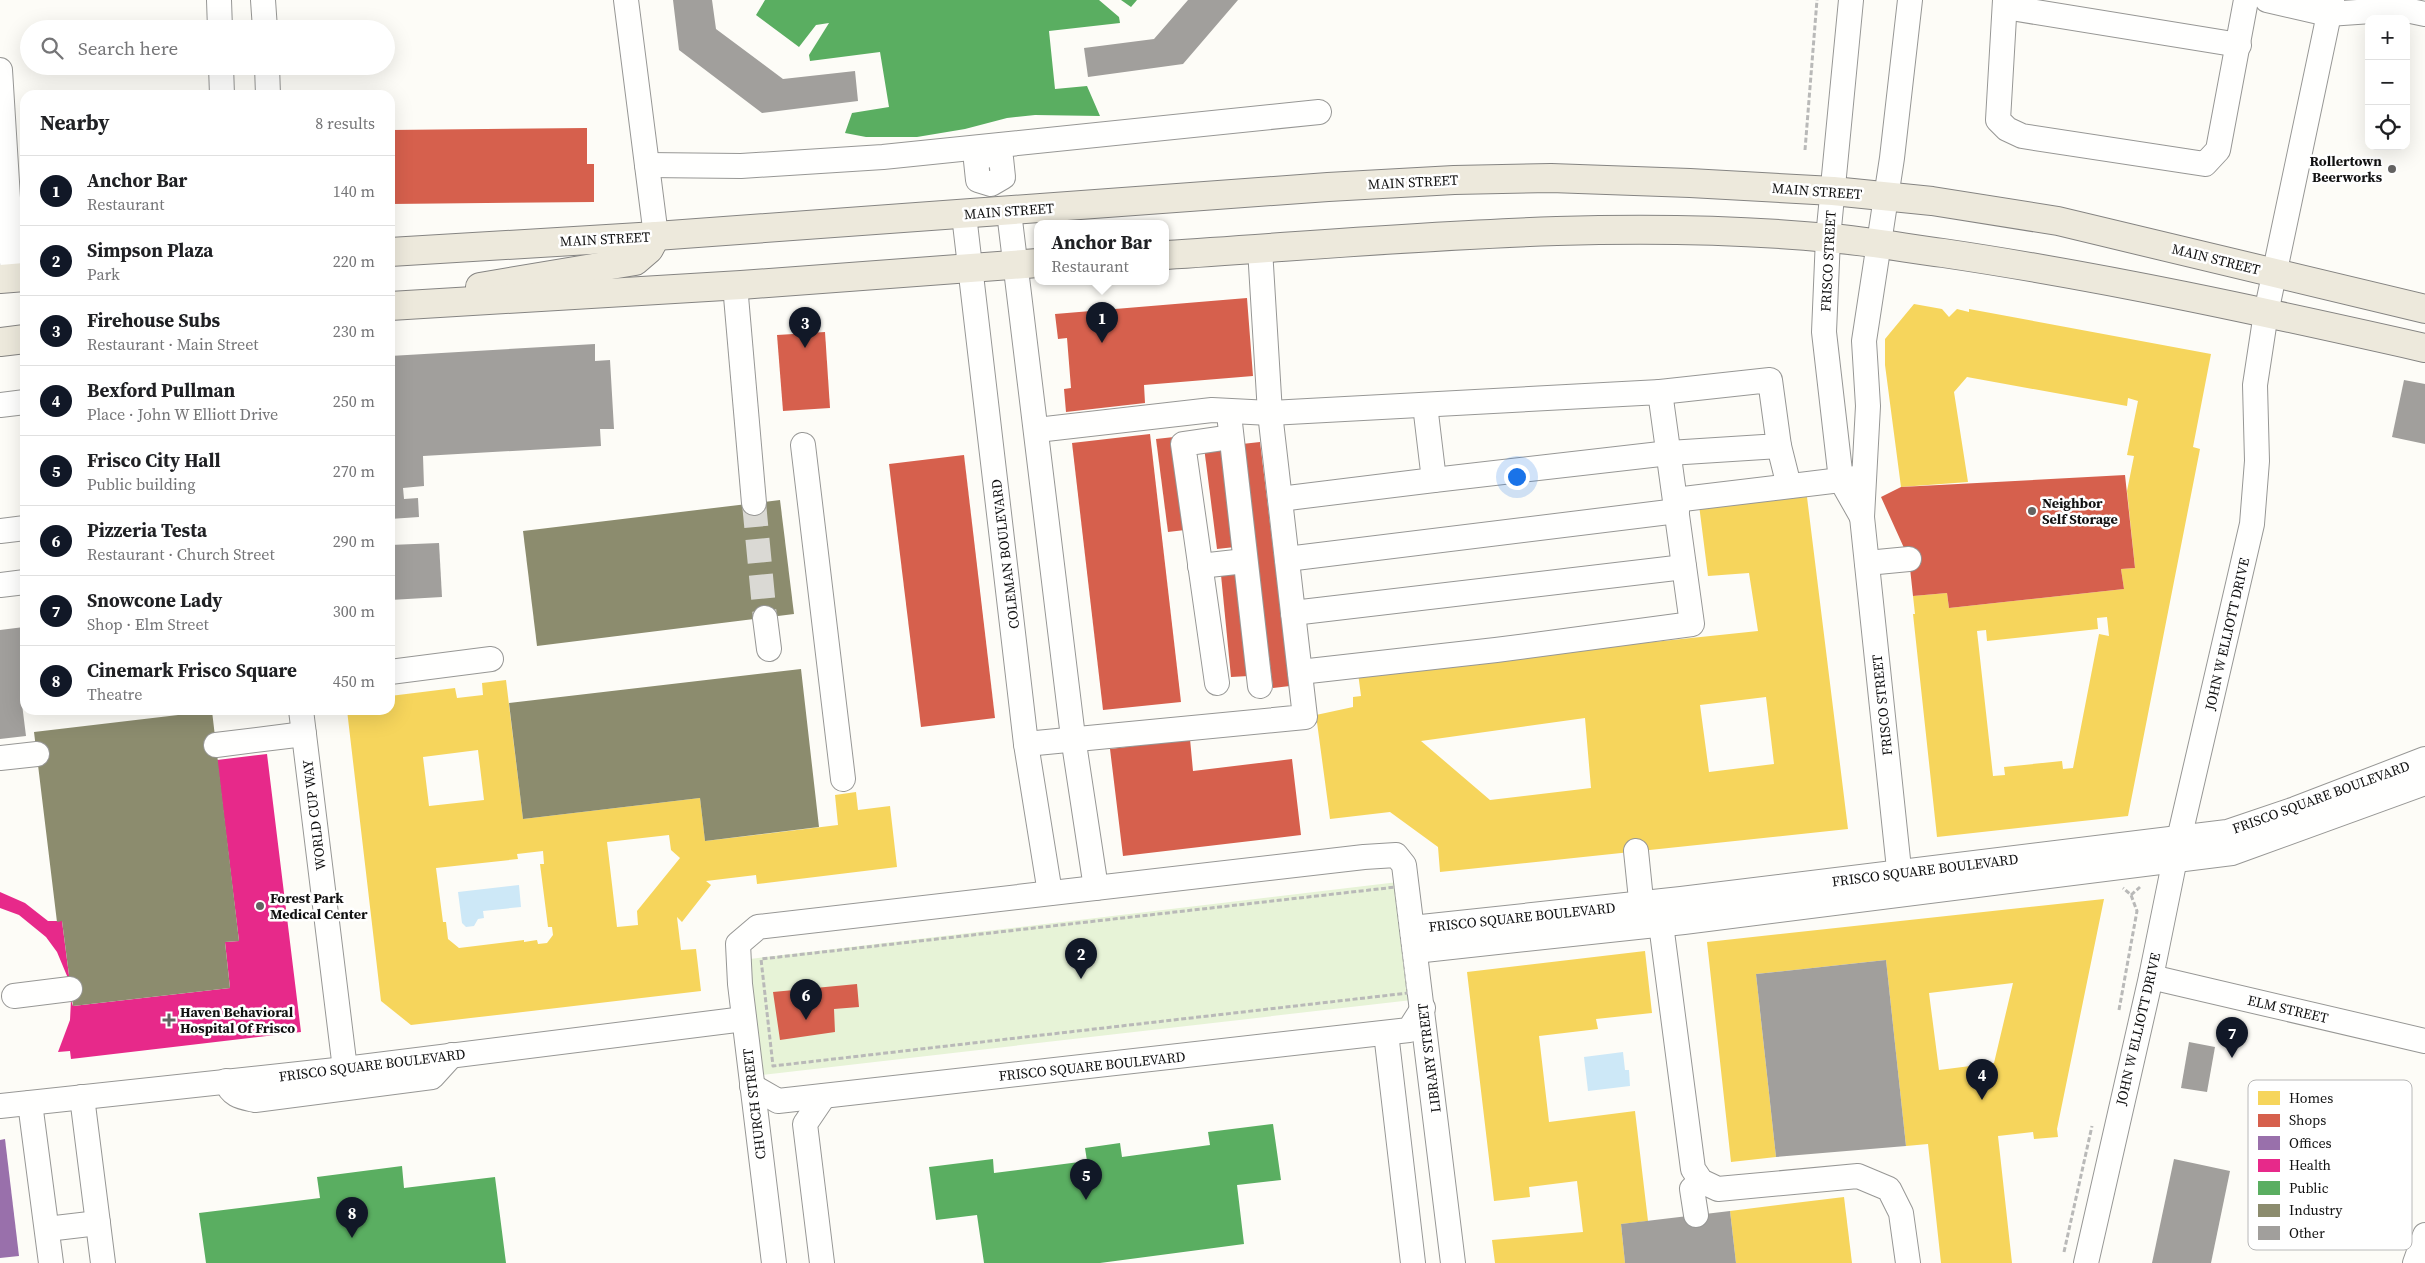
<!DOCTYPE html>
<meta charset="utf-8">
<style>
:root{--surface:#fff;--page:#f6f6f6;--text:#202124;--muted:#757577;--line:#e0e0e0;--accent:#111827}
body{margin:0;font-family:"Source Serif 4",serif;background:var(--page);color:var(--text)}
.controls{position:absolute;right:15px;top:15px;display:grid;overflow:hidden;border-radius:10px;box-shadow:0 5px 20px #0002}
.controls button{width:45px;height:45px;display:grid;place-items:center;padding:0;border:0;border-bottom:1px solid var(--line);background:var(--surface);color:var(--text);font:25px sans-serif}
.you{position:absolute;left:1516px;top:476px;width:18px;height:18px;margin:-12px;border:4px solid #fff;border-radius:50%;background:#1a73e8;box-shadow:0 0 0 8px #1a73e833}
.badge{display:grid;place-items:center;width:32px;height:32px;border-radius:50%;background:var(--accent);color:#fff;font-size:16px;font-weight:700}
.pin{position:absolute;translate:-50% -41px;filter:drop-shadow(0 1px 2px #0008)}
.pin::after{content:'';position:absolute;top:26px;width:18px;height:15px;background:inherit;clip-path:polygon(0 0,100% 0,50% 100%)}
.popup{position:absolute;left:1034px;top:220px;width:135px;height:65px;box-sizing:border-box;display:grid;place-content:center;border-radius:10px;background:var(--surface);filter:drop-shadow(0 1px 4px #0005);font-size:16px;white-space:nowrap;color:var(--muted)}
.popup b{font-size:19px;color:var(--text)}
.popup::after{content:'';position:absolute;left:50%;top:100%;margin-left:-10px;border:10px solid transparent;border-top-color:var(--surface)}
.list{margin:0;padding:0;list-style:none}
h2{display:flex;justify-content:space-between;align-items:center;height:65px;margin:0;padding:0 20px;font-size:21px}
h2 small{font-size:16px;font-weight:400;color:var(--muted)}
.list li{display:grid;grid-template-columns:32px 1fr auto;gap:15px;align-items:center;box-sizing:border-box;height:70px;padding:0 20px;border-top:1px solid var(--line)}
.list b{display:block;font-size:19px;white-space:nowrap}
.list p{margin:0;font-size:16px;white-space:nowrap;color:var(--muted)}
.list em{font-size:16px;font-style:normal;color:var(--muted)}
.icon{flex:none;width:28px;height:28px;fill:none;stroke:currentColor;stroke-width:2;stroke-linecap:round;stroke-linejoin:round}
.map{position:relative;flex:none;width:2425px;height:1263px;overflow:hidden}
.search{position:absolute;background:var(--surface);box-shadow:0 5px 20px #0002;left:20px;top:20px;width:375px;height:55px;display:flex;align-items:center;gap:12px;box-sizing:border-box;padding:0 18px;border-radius:28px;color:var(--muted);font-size:19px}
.panel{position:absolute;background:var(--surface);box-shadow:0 5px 20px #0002;left:20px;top:90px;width:375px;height:625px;border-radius:15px}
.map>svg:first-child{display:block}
.green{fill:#e7f3d7}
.water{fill:#cde8f7}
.homes{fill:#f6d55c;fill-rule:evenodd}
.shops{fill:#d6604d}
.offices{fill:#9970ab}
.health{fill:#e7298a}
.public{fill:#5aae61}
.industry{fill:#8c8c6e}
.building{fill:#a19f9c}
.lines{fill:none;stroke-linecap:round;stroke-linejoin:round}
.minor-tunnel{stroke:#dad9d4;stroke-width:24;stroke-dasharray:24 12;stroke-linecap:butt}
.minor-casing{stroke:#979795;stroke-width:26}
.major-casing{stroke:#858482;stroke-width:30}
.path{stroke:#b9b9b8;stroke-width:3;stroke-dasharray:5 2.5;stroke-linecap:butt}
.minor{stroke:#fffffe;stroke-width:24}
.major{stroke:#ede9dc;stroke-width:28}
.poi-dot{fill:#646362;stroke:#fff;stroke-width:2}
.labels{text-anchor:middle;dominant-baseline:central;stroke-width:5;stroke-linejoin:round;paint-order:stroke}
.poi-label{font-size:14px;font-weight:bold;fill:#111;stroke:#fff;text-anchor:start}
.street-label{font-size:14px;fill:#111;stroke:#fff}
.key{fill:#fff;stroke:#b8b8b8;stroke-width:1}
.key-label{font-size:14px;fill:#111}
</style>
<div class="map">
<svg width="2425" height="1263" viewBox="0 0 2425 1263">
<rect width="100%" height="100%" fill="#fdfcf7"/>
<path class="green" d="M 1398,882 L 1412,1000 L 761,1075 L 750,959 Z"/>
<g class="water">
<path d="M 519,885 L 521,907 L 483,911 L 484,918 L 478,919 L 474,926 L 466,927 L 462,923 L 458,892 Z"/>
<path d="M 1623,1052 L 1625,1070 L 1629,1070 L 1630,1086 L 1588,1091 L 1584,1057 Z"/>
</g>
<g class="homes">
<path d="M 1914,304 L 1942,309 L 1949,317 L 1957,309 L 1969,312 L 1969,309 L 2211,354 L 2193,447 L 2200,449 L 2128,816 L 1937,837 L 1913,614 L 1915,614 L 1913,596 L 1947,593 L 1949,608 L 2124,589 L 2121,569 L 2135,568 L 2127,491 L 2134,456 L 2127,455 L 2138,401 L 2128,398 L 2127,406 L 1967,377 L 1954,392 L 1968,482 L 1901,487 L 1885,365 L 1885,339 ZM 2107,617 L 2109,636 L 2099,634 L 2073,768 L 2063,769 L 2062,761 L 2004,767 L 2005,775 L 1993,776 L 1977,631 L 1986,630 L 1987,641 L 2098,629 L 2097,618 Z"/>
<path d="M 1807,497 L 1848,829 L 1440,872 L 1438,847 L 1390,812 L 1330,819 L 1316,715 L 1353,707 L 1353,697 L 1361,696 L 1358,673 L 1758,631 L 1749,573 L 1708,576 L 1699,505 ZM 1766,697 L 1774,764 L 1709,772 L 1700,705 ZM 1585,718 L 1591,788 L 1490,800 L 1421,741 Z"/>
<path d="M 506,680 L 523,819 L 700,798 L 705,841 L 838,825 L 835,795 L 856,792 L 858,810 L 890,806 L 897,867 L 757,884 L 756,875 L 706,881 L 711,885 L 682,922 L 677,917 L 681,950 L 696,949 L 701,991 L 411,1025 L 381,1001 L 347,710 L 390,710 L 390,696 L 455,688 L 457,698 L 483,695 L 482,683 ZM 478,750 L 484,800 L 429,806 L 423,757 ZM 669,835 L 671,850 L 680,858 L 637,911 L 638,925 L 617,927 L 607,842 ZM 543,851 L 544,864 L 540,864 L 548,927 L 552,927 L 553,935 L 547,943 L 538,944 L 537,940 L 524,942 L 524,940 L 459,948 L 448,939 L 446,922 L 443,922 L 436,868 L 518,859 L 517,854 Z"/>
<path d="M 2104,899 L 2057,1129 L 2058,1137 L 2034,1139 L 2033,1132 L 1998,1136 L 2012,1263 L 1941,1263 L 1928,1144 L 1906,1146 L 1886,960 L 1756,974 L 1776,1157 L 1731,1162 L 1707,942 ZM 2013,983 L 1994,1063 L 1939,1070 L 1929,993 Z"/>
<path d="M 1645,951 L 1652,1013 L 1596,1019 L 1598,1029 L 1539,1036 L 1549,1122 L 1635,1111 L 1648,1221 L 1621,1224 L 1625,1263 L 1495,1263 L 1492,1240 L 1583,1232 L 1577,1181 L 1529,1187 L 1530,1197 L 1494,1201 L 1467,972 Z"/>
<path d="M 1844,1197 L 1852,1263 L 1736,1263 L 1730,1211 Z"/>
</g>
<g class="shops">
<path d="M 587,128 L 587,164 L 594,164 L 594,202 L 390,204 L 390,130 Z"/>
<path d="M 1247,298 L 1253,376 L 1144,385 L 1145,403 L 1066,412 L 1064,389 L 1071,388 L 1067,338 L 1058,339 L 1055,314 Z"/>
<path d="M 825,332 L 830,408 L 783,411 L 777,335 Z"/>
<path d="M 1150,434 L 1181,702 L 1103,710 L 1072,443 Z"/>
<path d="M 1174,437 L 1185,530 L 1168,532 L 1156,439 Z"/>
<path d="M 1260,442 L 1290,686 L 1273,688 L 1242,444 Z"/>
<path d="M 1222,445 L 1235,547 L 1217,549 L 1204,447 Z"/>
<path d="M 964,455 L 995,718 L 921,727 L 889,464 Z"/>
<path d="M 2125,475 L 2135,568 L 2121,569 L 2124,589 L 1949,608 L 1947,593 L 1913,596 L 1909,559 L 1881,497 L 1901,487 Z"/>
<path d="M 1239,574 L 1249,676 L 1231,677 L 1221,575 Z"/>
<path d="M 1190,739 L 1193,771 L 1292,759 L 1301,835 L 1123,856 L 1110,749 Z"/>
<path d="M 857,984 L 859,1007 L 834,1009 L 835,1032 L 780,1040 L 773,992 Z"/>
</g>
<path class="offices" d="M 5,1139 L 19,1256 L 0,1258 L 0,1140 Z"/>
<g class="health">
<path d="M 267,754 L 301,1032 L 71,1059 L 70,1051 L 58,1052 L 70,1020 L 71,1000 L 73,1006 L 230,988 L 225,942 L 239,941 L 217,760 Z"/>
<path d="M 0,892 L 25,903 L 48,921 L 62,921 L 70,983 L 57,952 L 46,937 L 19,915 L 0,908 Z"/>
</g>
<g class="public">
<path d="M 765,0 L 1099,0 L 1119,17 L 1120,23 L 1049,31 L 1055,89 L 1087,86 L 1100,116 L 1035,115 L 1007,118 L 965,129 L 917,137 L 866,137 L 845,133 L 852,113 L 889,107 L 880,52 L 810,61 L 809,55 L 829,23 L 816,25 L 799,47 L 756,15 Z"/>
<path d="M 1121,0 L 1137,0 L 1131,7 Z"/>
<path d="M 1273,1124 L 1281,1180 L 1237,1185 L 1244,1244 L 1100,1263 L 984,1263 L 977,1215 L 936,1220 L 929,1167 L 993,1159 L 994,1173 L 1087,1161 L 1085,1148 L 1120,1143 L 1122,1157 L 1210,1145 L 1208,1132 Z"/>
<path d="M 402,1166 L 404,1188 L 495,1177 L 506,1263 L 206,1263 L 199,1213 L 320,1198 L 317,1177 Z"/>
</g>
<g class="industry">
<path d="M 780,500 L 794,614 L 537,646 L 523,531 Z"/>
<path d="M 801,669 L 819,827 L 705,841 L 700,798 L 523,819 L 509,703 Z"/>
<path d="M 212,711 L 239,941 L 225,942 L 230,988 L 73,1006 L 62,921 L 57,922 L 34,732 Z"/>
</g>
<g class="building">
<path d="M 673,0 L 712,0 L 716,29 L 783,79 L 855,71 L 858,101 L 762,113 L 679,50 Z"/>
<path d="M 1188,0 L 1238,0 L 1183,64 L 1088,77 L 1084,48 L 1154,39 Z"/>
<path d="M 595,344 L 595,361 L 610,360 L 614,429 L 600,429 L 601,446 L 423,456 L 424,486 L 403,488 L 404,499 L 418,498 L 419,517 L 390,519 L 390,356 Z"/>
<path d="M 2404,380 L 2425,384 L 2425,444 L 2392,437 Z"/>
<path d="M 439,543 L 442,597 L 390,600 L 390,545 Z"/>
<path d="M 24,627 L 25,696 L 21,696 L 26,736 L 0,739 L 0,630 Z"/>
<path d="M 1886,960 L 1906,1146 L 1776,1157 L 1756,974 Z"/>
<path d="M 2189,1042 L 2215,1047 L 2207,1092 L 2181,1088 Z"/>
<path d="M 2174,1159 L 2230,1171 L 2211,1263 L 2152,1263 Z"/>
<path d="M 1730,1211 L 1736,1263 L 1625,1263 L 1621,1224 Z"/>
</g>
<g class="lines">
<path class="minor-tunnel" d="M 754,503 L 765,618"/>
<defs>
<g id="minor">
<path d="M 219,0 L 220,29"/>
<path d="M 263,0 L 265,29"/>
<path d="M 626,0 L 656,236"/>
<path d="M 1851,0 L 1828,238 L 1824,332 L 1841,480 L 1862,517"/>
<path d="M 2005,0 L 1998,120 L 2007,129 L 2022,136 L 2205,164 L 2218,150 L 2246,0"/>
<path d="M 2267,0 L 2328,14 L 2401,9 L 2425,14"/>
<path d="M 2005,7 L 2239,45"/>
<path d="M 221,66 L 222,95"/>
<path d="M 267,66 L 268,95"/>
<path d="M 0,70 L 13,278"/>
<path d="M 989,154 L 1001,158 L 1003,177 L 991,184 L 978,180 L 976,161 Z"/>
<path d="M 647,165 L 741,166 L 883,157 L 1319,112"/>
<path d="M 1009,212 L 1073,737 L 1096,888"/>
<path d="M 964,215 L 1026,744 L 1050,893"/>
<path d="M 735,285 L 754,503"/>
<path d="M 0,405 L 25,402"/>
<path d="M 1230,423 L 1260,686"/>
<path d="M 1037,430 L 1212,410 L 1270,413 L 1660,392 L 1692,624 L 1496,650 L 1300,672"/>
<path d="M 803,445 L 843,779"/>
<path d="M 1779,446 L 1789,486"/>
<path d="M 1434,480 L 1669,453 L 1779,446 L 1770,380 L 1660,392"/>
<path d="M 1280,499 L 1434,480 L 1425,405"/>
<path d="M 1675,500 L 1857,478"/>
<path d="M 0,531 L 25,528"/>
<path d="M 1287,559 L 1677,511"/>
<path d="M 1867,563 L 1909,559"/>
<path d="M 1200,566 L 1245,561"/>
<path d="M 0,585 L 25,582"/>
<path d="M 1293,613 L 1684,567"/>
<path d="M 765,618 L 769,649"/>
<path d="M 390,672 L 491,659"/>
<path d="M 1217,683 L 1183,444 L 1231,437"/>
<path d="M 301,710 L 345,1069"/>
<path d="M 1026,744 L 1305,717 L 1270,413 L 1260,249"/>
<path d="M 216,745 L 304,734"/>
<path d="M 0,758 L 37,754"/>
<path d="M 1636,851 L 1643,919"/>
<path d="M 1901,888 L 1862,517 L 1868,406 L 1864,341 L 1892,158 L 1910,0"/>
<path d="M 1659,909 L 1693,1169 L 1701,1181 L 1718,1189 L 1858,1176 L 1889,1189 L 1901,1213 L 1908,1263"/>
<path d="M 1412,928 L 1681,899 L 2227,832 L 2295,809 L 2425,759"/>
<path d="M 1415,951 L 1684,922 L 2232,853 L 2425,783"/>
<path d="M 2151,977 L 2425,1041"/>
<path d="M 14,996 L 70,989"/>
<path d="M 1386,1033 L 1413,1263"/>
<path d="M 226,1081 C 231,1096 241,1097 255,1100 L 432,1077 L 452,1055"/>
<path d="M 752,1086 L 778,1101 L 1409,1030 L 1423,1008"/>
<path d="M 82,1097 L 103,1263"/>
<path d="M 30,1103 L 51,1263"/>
<path d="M 0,1106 L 345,1069 L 744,1019"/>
<path d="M 1696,1215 L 1692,1189 L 1701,1181"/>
<path d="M 47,1229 L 98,1223"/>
<path d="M 774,1263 L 740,984 L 738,944 L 758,927 L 1364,857 L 1396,855 L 1404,865 L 1453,1263"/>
<path d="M 822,1263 L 805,1124 L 824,1096"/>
<path d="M 2086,1263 L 2151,977 L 2179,839 L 2252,524 L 2257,461 L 2255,385 L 2266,313 L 2332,0"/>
<path d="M 2415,1263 L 2425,1235"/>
</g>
<g id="major">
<path d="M 390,252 L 656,236 L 1328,187 L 1454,180 L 1551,178 L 1690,183 L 1833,191 L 1932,201 L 2058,221 L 2425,309"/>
<path d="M 1166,255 C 1386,241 1608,217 1829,238 C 1867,241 1905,248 1943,253 C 2105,277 2265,312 2425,348"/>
<path d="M 0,279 L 25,277"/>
<path d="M 480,287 L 635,261 L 649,249 L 656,236"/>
<path d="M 390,306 L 741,285 L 1038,263"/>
<path d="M 0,342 L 25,339"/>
</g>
</defs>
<use href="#minor" class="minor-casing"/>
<use href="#major" class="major-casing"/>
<g class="path">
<path d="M 1805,150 L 1817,0"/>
<path d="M 1396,887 L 1408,993 L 773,1066 L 761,959 Z"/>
<path d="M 2131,895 L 2140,887"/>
<path d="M 2119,1010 L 2137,911 L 2131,895 L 2123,888"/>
<path d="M 2064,1252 L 2092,1126"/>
</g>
<use href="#minor" class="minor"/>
<use href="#major" class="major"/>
</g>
<g class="poi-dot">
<circle cx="2392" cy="169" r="5"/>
<circle cx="2032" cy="511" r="5"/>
<circle cx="260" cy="906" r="5"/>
<path d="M166.5 1012.5h5v5h5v5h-5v5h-5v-5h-5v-5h5z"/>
</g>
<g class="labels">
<g class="poi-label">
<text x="2382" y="161" text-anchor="end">Rollertown<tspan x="2382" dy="16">Beerworks</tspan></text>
<text x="2042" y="503">Neighbor<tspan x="2042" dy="16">Self Storage</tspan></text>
<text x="270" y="898">Forest Park<tspan x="270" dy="16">Medical Center</tspan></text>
<text x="180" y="1012">Haven Behavioral<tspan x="180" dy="16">Hospital Of Frisco</tspan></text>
</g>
<g class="street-label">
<text transform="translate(1413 182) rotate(-3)">MAIN STREET</text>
<text transform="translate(1817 191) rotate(4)">MAIN STREET</text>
<text transform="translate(1009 211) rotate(-4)">MAIN STREET</text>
<text transform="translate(605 239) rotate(-3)">MAIN STREET</text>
<text transform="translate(2216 259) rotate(14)">MAIN STREET</text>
<text transform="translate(1828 261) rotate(-87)">FRISCO STREET</text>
<text transform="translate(1005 554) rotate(-97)">COLEMAN BOULEVARD</text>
<text transform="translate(2227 634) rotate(-77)">JOHN W ELLIOTT DRIVE</text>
<text transform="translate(1882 705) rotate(-96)">FRISCO STREET</text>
<text transform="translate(2321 797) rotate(-20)">FRISCO SQUARE BOULEVARD</text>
<text transform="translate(314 815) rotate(-97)">WORLD CUP WAY</text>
<text transform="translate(1925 870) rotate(-7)">FRISCO SQUARE BOULEVARD</text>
<text transform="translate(1522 917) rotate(-6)">FRISCO SQUARE BOULEVARD</text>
<text transform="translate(2288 1009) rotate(13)">ELM STREET</text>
<text transform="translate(2138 1029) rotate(-77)">JOHN W ELLIOTT DRIVE</text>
<text transform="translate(1429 1058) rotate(-97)">LIBRARY STREET</text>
<text transform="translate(372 1065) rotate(-7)">FRISCO SQUARE BOULEVARD</text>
<text transform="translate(1092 1066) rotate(-6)">FRISCO SQUARE BOULEVARD</text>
<text transform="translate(754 1104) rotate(-97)">CHURCH STREET</text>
</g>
</g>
<rect x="2248" y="1080" width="164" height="170" rx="8" class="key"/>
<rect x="2258" y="1091" width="22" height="14" fill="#f6d55c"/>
<rect x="2258" y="1114" width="22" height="13" fill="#d6604d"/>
<rect x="2258" y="1136" width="22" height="14" fill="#9970ab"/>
<rect x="2258" y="1159" width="22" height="13" fill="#e7298a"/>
<rect x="2258" y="1181" width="22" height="14" fill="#5aae61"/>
<rect x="2258" y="1204" width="22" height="13" fill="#8c8c6e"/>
<rect x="2258" y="1226" width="22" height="14" fill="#a19f9c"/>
<g class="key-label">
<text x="2289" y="1103">Homes</text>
<text x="2289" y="1125">Shops</text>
<text x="2289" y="1148">Offices</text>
<text x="2289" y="1170">Health</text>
<text x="2289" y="1193">Public</text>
<text x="2289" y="1215">Industry</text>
<text x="2289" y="1238">Other</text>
</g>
</svg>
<div class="controls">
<button>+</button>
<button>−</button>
<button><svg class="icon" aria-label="locate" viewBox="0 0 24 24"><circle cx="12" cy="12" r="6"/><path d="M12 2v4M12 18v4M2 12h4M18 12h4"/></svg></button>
</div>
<div class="you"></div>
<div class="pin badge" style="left:1102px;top:343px">1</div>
<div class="popup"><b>Anchor Bar</b>Restaurant</div>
<div class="pin badge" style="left:1081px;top:979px">2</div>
<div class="pin badge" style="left:805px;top:348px">3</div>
<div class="pin badge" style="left:1982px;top:1100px">4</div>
<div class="pin badge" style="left:1086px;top:1200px">5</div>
<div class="pin badge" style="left:806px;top:1020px">6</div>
<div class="pin badge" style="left:2232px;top:1058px">7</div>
<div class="pin badge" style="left:352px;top:1238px">8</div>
<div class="search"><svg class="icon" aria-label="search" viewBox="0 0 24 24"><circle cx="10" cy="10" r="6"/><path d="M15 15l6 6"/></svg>Search here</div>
<section class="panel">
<h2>Nearby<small>8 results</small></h2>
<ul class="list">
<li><span class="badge">1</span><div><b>Anchor Bar</b><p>Restaurant</p></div><em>140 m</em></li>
<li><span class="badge">2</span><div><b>Simpson Plaza</b><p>Park</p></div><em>220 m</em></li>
<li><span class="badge">3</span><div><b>Firehouse Subs</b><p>Restaurant · Main Street</p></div><em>230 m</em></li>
<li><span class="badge">4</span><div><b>Bexford Pullman</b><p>Place · John W Elliott Drive</p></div><em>250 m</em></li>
<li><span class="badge">5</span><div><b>Frisco City Hall</b><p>Public building</p></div><em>270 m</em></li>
<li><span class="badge">6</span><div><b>Pizzeria Testa</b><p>Restaurant · Church Street</p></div><em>290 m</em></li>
<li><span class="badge">7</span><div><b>Snowcone Lady</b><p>Shop · Elm Street</p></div><em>300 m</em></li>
<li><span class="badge">8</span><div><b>Cinemark Frisco Square</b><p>Theatre</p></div><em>450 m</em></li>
</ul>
</section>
</div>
